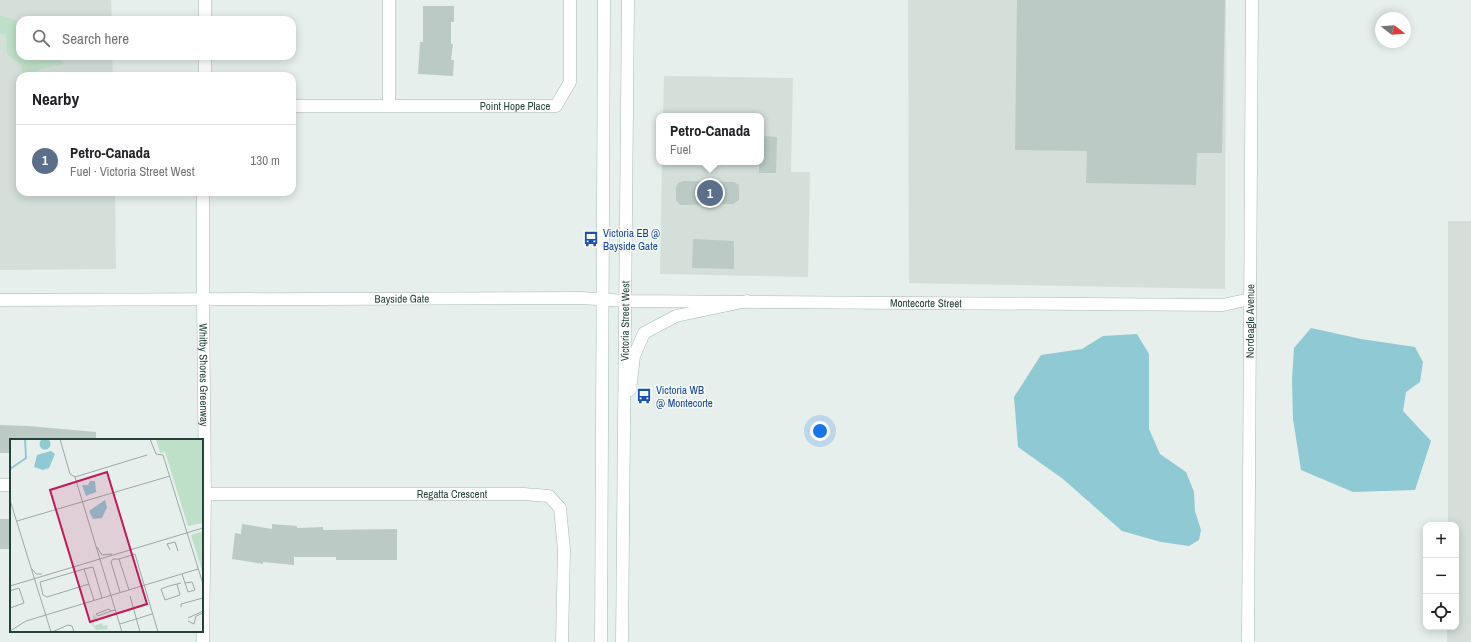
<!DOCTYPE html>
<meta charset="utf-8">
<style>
:root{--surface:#fff;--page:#f2f2f2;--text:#202124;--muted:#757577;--line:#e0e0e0;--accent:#d93025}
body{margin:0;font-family:"Archivo Narrow",sans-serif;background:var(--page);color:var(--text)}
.controls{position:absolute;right:12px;bottom:12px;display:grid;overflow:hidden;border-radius:8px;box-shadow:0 2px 10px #0003}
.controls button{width:36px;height:36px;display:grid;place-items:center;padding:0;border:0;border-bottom:1px solid var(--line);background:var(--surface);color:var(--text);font:20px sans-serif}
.compass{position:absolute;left:1375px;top:12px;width:36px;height:36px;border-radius:50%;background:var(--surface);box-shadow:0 2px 10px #0003;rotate:107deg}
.you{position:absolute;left:820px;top:431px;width:14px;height:14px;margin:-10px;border:3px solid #fff;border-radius:50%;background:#1a73e8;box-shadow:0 0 0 6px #1a73e833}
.badge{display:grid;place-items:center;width:26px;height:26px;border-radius:50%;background:var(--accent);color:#fff;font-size:13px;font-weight:700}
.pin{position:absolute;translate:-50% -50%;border:2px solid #fff;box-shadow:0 1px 4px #0006}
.popup{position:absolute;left:656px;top:113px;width:108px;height:52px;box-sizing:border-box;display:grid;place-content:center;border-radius:8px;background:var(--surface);filter:drop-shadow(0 1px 3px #0005);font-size:13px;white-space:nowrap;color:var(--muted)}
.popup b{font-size:15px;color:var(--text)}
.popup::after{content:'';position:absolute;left:50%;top:100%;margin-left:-8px;border:8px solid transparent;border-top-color:var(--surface)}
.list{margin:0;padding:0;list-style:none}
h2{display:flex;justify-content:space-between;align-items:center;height:52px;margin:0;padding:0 16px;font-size:17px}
h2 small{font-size:13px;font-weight:400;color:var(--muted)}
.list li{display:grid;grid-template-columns:26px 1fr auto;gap:12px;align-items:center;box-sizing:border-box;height:72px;padding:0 16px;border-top:1px solid var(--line)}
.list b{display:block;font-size:15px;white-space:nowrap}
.list p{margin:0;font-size:13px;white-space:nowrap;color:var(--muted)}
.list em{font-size:13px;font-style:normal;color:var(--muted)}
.icon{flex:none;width:22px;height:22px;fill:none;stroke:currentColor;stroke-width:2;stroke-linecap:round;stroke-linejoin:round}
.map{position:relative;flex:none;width:1471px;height:642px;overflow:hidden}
.search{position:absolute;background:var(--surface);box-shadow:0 2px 10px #0003;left:16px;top:16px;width:280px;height:44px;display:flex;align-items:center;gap:10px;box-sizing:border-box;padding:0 14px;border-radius:12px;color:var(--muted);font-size:15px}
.panel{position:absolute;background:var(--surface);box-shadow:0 2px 10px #0003;left:16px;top:72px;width:280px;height:124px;border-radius:12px}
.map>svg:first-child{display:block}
.built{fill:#d4dfda}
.green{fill:#bfe0c8}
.water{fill:#8ec9d4}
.building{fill:#bbcac4}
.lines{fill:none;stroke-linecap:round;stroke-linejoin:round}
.street-casing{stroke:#a8b8b2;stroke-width:13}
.secondary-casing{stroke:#a4bbb3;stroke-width:13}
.street{stroke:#fff;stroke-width:12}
.secondary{stroke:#fff;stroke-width:12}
.labels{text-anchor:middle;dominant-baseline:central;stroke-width:3;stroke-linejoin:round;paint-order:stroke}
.street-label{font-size:11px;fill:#24423a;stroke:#f7fbf9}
.transit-label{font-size:11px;fill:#164399;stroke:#f7fbf9;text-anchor:start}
.inset-river{fill:none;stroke:#8ec9d4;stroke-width:2}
.inset-road{fill:none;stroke:#98aaa4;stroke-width:1}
.view{fill:#c2185b;fill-opacity:0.15;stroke:#c2185b;stroke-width:2}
.inset-edge{fill:none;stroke:#24423a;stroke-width:2}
</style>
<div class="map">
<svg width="1471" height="642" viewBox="0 0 1471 642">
<rect width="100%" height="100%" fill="#e6efeb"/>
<g class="built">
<path d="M 0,0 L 111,0 L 112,20 L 20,20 L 20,56 L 112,56 L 113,76 L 20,76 L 20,192 L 115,192 L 116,269 L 0,270 Z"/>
<path d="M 908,0 L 1226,0 L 1225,289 L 909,283 Z"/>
<path d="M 664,76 L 793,78 L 791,172 L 810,172 L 808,277 L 660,274 L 662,162 L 761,162 L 761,116 L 663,116 Z"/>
<path d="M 1448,221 L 1471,221 L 1471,642 L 1447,642 L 1447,627 L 1456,627 L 1456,525 L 1448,525 Z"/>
</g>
<path class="green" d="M 0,15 L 20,22 L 20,56 L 55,56 L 64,64 C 54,66 38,67 31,76 L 22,76 L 22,66 L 7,54 L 6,34 L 0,34 Z"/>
<g class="water">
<path d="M 1311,328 L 1361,339 L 1415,347 L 1423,362 L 1420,382 L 1406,392 L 1403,411 L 1431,441 L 1415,490 L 1353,492 L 1301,470 L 1293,419 L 1292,380 L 1294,348 Z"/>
<path d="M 1137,334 L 1149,354 L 1149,429 L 1160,454 L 1186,472 L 1194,492 L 1195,511 L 1201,530 L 1199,540 L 1189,546 L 1161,542 L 1122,531 L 1063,479 L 1018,447 L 1014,397 L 1041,355 L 1082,349 L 1103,336 Z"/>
</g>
<g class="building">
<path d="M 1017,0 L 1225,0 L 1222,153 L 1197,153 L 1196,185 L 1086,183 L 1087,151 L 1015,150 Z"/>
<path d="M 423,6 L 454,6 L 454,22 L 451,22 L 451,44 L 453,44 L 451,60 L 454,60 L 453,76 L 418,74 L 420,42 L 423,42 Z"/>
<path d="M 761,136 L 777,137 L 776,173 L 759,173 L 759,162 L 761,162 Z"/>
<path d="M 683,181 L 734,182 L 739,185 L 739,200 L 733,204 L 680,205 L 676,200 L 676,187 L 678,183 Z"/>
<path d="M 693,239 L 734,241 L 734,269 L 692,268 Z"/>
<path d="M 0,425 L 28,426 L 96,432 L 96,440 L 11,440 L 11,453 L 0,453 Z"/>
<rect x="0" y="519" width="11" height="30"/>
<path d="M 242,524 L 272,529 L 272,524 L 297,526 L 297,528 L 323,527 L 323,530 L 397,529 L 397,560 L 336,560 L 336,557 L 294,557 L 294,565 L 263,562 L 263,564 L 232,559 L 235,533 L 241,534 Z"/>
</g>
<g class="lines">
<defs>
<g id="street">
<path d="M 205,0 L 205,20"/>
<path d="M 389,0 L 389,105"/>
<path d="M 205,56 L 205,76"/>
<path id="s1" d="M 292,106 L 556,106 L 570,82 L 570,0"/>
<path id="s2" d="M 203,192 L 203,299 L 205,494 L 203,642"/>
<path id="s3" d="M 0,300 L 582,298 L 625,301 L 1223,305 L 1250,299"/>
<path d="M 0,485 L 11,485"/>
<path id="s4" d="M 205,494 L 524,494 L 549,496 L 560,508 L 564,550 L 562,642"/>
<path id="s5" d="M 1248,642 L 1252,0"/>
</g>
<g id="secondary">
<path d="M 630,390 L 634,356 L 644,333 L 676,316 L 747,301"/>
<path d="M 601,642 L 604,0"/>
<path id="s6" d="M 622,642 L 628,0"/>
</g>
</defs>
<use href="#street" class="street-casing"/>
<use href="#secondary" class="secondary-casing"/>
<use href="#street" class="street"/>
<use href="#secondary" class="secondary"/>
</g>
<defs>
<symbol id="bus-bare" viewBox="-9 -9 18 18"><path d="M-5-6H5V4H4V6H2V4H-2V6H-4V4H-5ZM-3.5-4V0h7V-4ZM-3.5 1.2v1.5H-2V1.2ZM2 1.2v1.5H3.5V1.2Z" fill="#1a4fb4" stroke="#f7fbf9" stroke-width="2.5" paint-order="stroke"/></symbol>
</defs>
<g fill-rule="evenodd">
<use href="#bus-bare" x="580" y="228" width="22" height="22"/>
<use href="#bus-bare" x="633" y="385" width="22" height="22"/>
</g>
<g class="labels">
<g class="street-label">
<text stroke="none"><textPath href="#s1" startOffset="223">Point Hope Place</textPath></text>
<text stroke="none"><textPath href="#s3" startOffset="402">Bayside Gate</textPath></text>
<text stroke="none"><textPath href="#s3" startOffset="926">Montecorte Street</textPath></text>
<text stroke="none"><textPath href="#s6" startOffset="321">Victoria Street West</textPath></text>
<text stroke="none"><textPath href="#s5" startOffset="321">Nordeagle Avenue</textPath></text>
<text stroke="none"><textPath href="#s2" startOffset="183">Whitby Shores Greenway</textPath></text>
<text stroke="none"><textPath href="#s4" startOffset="247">Regatta Crescent</textPath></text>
</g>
<g class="transit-label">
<text x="603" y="233">Victoria EB @<tspan x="603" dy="13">Bayside Gate</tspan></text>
<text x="656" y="390">Victoria WB<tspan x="656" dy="13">@ Montecorte</tspan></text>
</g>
</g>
<g transform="translate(10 439)">
<rect width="193" height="193" fill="#e6efeb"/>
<path d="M 146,0 L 193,0 L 193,84 L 178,87 L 155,13 L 150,14 ZM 193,92 L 193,135 L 181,96 ZM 84,175 L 87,179 L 83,181 L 84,187 L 92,184 L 93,187 L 97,186 L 98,190 L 103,190 L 86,191 L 81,184 Z" fill="#bfe0c8"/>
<path d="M29.5 5a5.5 5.5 0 1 1 11 0a5.5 5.5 0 1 1-11 0ZM 41,12 L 45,15 L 39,29 L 33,31 L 24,28 L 27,16 ZM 80,42 L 85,42 L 86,53 L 76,57 L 72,46 L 78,46 ZM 95,61 L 97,68 L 92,79 L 83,80 L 79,72 Z" fill="#8ec9d4"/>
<path class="inset-river" d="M 0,30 L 16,19 L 15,0"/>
<path class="inset-road" d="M 50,0 L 60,35 L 65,38M 140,0 L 146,15 L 153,16 L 193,145M 65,38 L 112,193M 65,38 L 137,16M 0,61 L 41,193M 7,82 L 160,37M 87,108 L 92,116 L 102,115M 160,111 L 157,105 L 165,103 L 168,112M 109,120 L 125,115 L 148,193M 109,120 L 103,120 L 101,123 L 110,153M 109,120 L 119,151M 22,130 L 26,135 L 32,135M 74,130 L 83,128 L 92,159M 172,135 L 175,144 L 182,143 L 185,151 L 178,153 L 175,144M 79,145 L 37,158 L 33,156 L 30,143 L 74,130 L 84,161M 167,145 L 170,156 L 155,161 L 151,150 L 159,147 L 171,144M 0,147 L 193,89M 0,152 L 9,149 L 14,164 L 0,169M 120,157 L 130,193M 171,168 L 171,165 L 193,159M 101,172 L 88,177 L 86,175 L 99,170 L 101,172 L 106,171M 178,179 L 193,172M 178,182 L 184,185 L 186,177 L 193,174M 110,185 L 142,175M 0,192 L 16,182 L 188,130M 42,193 L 58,186 L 62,187 L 64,193"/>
<path class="view" d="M 97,33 L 137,165 L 80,183 L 40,51 Z"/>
<rect width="193" height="193" class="inset-edge"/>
</g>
</svg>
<div class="controls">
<button>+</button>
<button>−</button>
<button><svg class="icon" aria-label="locate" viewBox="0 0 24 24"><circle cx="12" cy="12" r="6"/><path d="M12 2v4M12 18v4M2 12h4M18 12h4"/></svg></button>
</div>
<svg class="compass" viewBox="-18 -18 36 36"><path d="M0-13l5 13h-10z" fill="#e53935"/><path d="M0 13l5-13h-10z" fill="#757577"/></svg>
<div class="you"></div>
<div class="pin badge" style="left:710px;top:193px;background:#5c6f8a">1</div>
<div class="popup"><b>Petro-Canada</b>Fuel</div>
<div class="search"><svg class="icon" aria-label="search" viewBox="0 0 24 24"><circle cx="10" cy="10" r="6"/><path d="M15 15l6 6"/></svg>Search here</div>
<section class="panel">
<h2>Nearby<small></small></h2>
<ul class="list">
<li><span class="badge" style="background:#5c6f8a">1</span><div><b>Petro-Canada</b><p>Fuel · Victoria Street West</p></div><em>130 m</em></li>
</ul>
</section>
</div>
